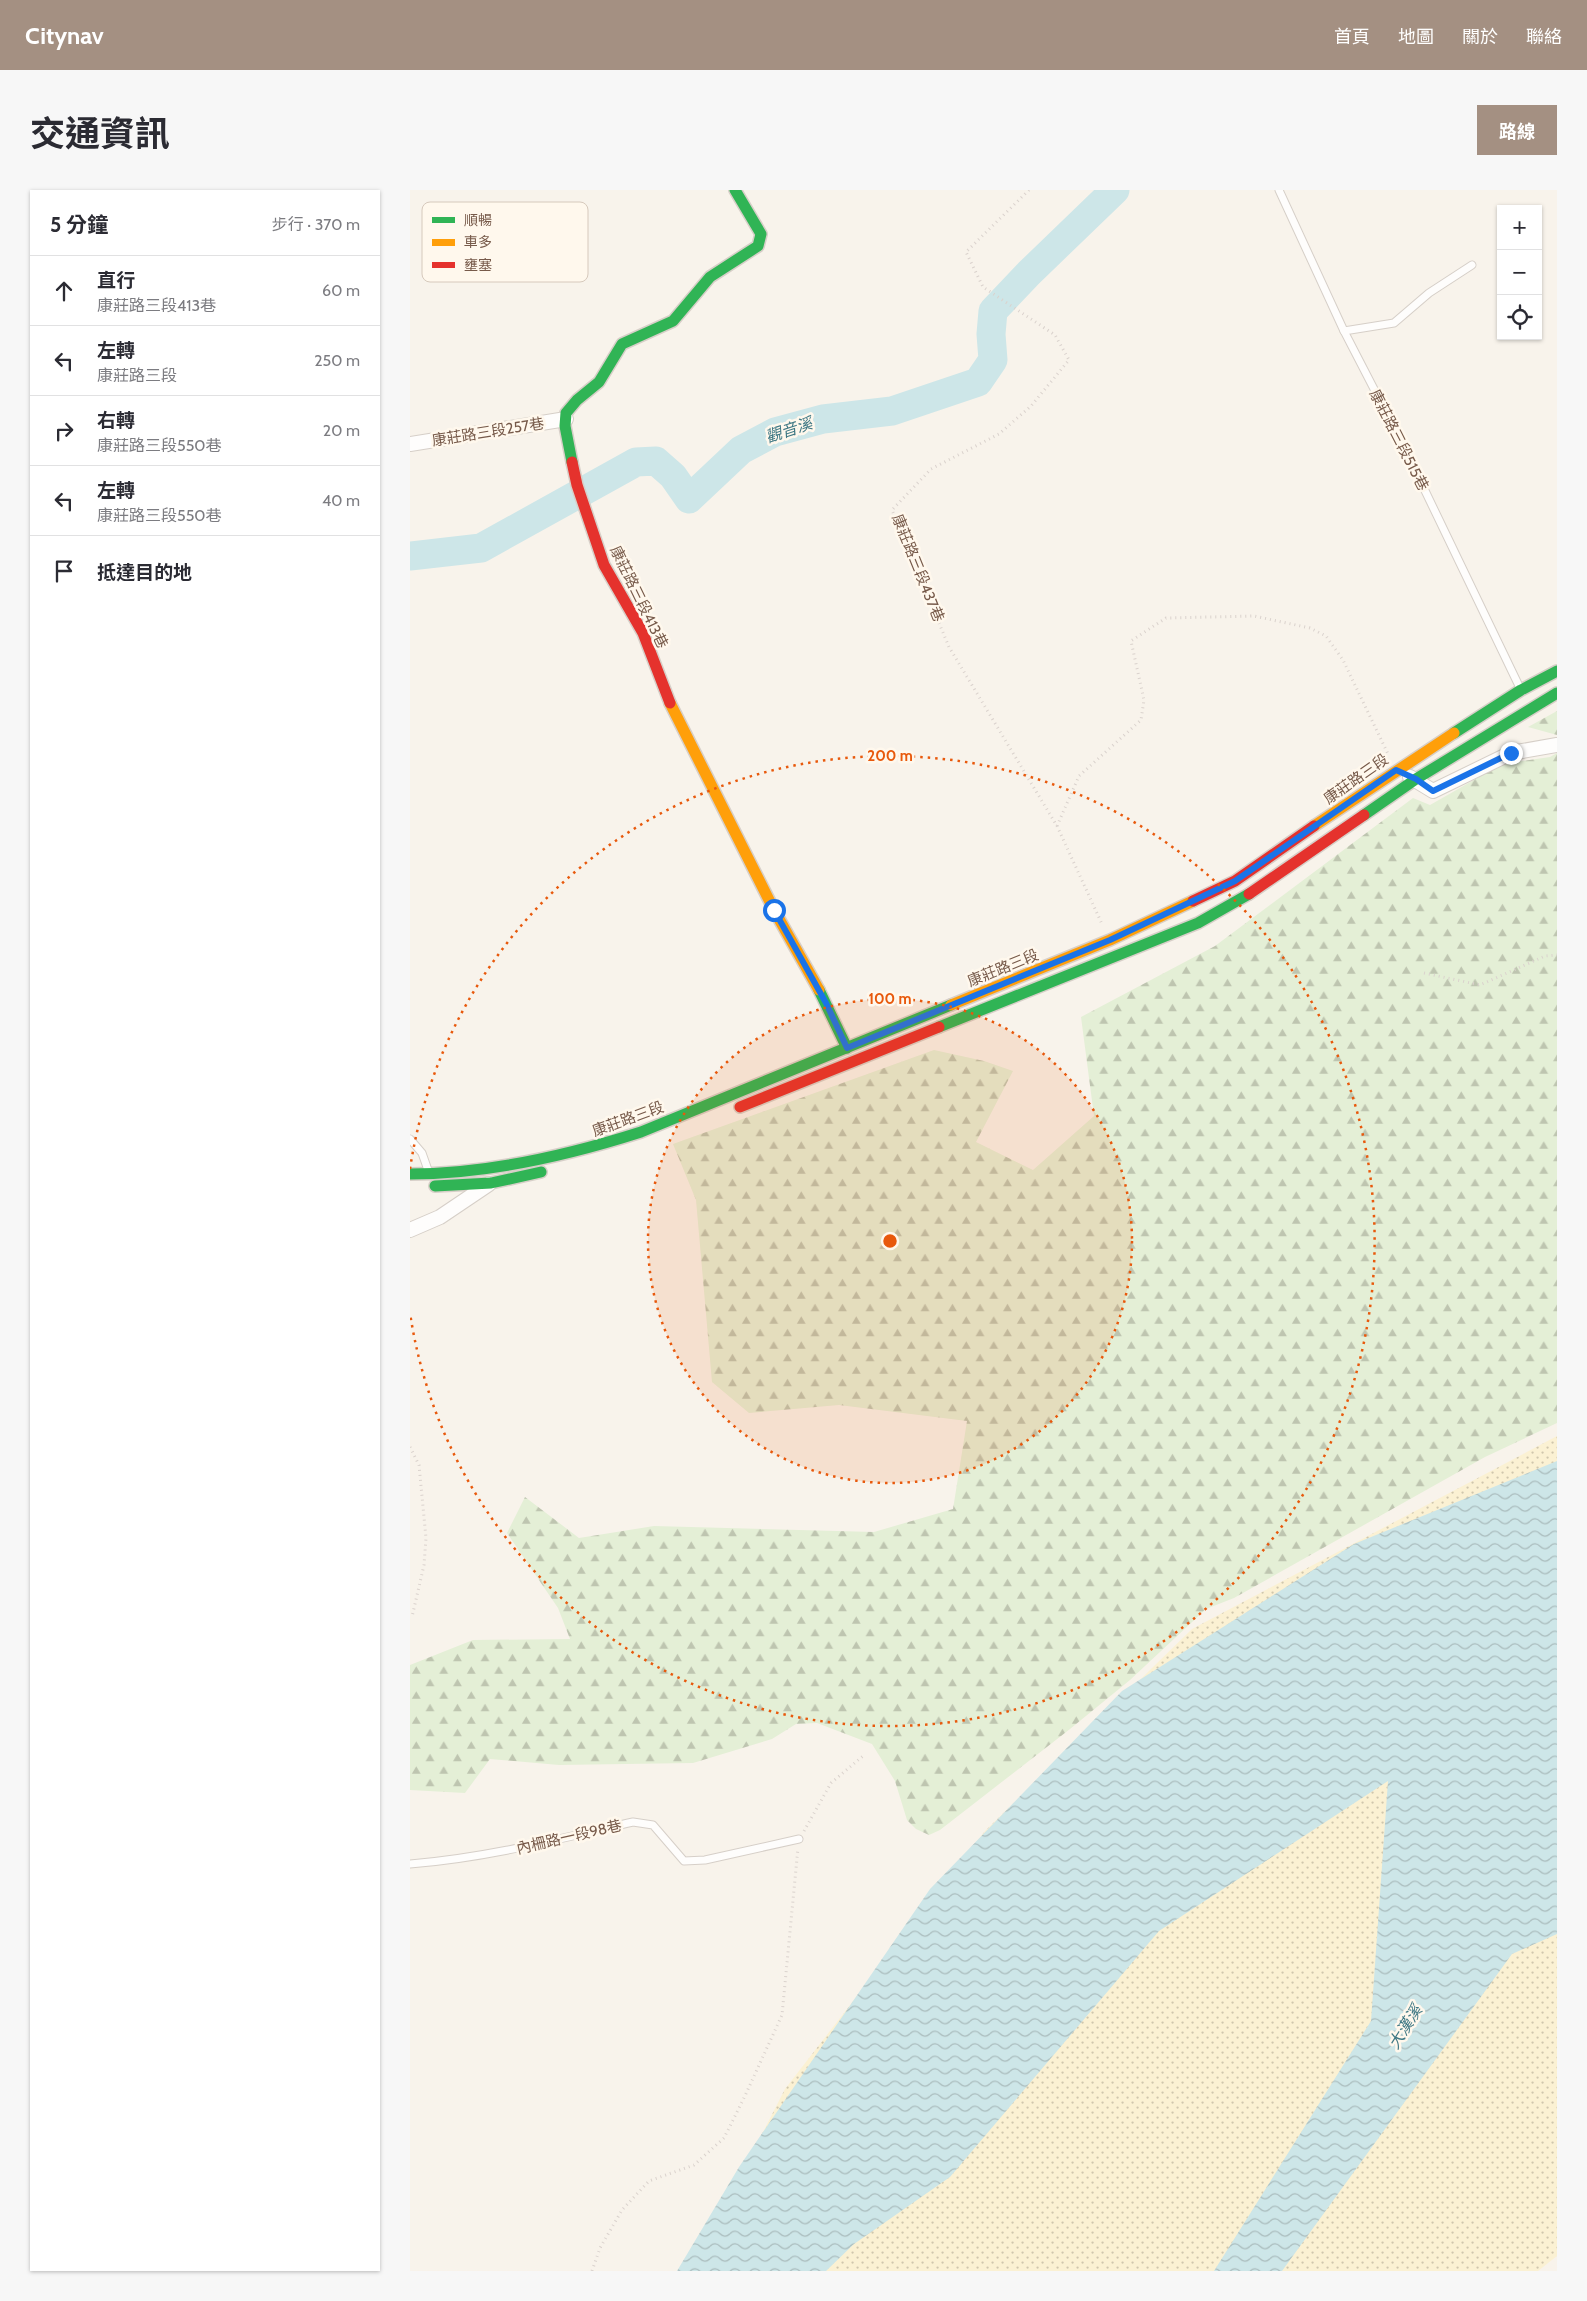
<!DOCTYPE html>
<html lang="zh-TW">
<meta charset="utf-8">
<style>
:root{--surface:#fff;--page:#f7f7f7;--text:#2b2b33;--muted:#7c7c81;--line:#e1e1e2;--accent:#a49082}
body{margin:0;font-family:Cabin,"Noto Sans TC",sans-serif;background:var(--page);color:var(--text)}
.controls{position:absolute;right:15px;top:15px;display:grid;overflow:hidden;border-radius:0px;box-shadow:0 1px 4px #0004}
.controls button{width:45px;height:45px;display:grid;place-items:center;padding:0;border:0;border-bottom:1px solid var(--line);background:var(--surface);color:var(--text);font:25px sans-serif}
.stop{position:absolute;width:15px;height:15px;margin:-11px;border:4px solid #1a73e8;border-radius:50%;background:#fff}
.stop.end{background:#1a73e8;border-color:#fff;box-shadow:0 1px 5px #0008}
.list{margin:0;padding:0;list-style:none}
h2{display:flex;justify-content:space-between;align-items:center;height:65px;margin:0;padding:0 20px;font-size:21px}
h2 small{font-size:16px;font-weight:400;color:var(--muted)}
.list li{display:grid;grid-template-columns:32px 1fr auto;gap:15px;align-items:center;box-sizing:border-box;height:70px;padding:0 20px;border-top:1px solid var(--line)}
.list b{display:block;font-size:19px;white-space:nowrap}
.list p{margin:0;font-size:16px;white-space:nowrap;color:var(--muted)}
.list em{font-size:16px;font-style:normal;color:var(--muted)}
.icon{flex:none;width:28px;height:28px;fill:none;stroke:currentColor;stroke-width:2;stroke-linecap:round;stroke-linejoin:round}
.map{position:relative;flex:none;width:1147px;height:2081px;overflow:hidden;border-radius:0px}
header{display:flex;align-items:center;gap:30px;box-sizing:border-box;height:70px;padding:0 25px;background:var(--accent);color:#fff}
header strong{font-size:24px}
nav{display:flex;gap:28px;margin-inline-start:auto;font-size:18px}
.intro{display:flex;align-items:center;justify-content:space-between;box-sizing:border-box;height:120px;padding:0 30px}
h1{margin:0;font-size:35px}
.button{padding:12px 22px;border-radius:0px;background:var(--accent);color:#fff;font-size:18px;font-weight:700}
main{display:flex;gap:30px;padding:0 30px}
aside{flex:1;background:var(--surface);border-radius:0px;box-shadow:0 1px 4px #0004}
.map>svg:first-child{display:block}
.forest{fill:url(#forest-firs)}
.sand{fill:url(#sand-dots)}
.water{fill:url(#water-waves)}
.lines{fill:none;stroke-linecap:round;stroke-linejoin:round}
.river{stroke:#cde6e8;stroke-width:29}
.lane-casing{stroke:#d6cfc8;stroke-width:9}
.street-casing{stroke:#d6cfc8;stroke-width:16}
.fast-casing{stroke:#d7cfc8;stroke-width:14}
.slow-casing{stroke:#d7cfc8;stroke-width:14}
.jam-casing{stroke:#d7cfc8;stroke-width:14}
.path{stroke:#dad2cd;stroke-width:3;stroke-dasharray:1 4;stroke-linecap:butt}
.lane{stroke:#fefdfc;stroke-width:7}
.street{stroke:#fefdfc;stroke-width:14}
.fast{stroke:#30b455;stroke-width:11}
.slow{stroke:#ff9f0a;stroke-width:11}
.jam{stroke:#e5322d;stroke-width:11}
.route{stroke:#1a73e8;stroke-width:6}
.ring{fill:none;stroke:#e8590c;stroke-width:2.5;stroke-dasharray:2.5 5}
.labels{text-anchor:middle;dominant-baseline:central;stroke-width:5;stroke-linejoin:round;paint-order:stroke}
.street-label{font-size:15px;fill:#775a4a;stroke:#fff8ed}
.water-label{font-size:16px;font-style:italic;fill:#3f7884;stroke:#fff8ed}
.key{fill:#fff8ed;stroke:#d6c9bc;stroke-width:1}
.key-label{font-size:14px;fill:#775a4a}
.centre{fill:#e8590c;stroke:#fff8ed;stroke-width:2.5}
.ring-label{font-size:15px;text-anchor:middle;font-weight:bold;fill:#e8590c;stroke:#fff8ed;stroke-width:5;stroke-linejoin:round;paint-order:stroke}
</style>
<header>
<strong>Citynav</strong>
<nav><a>首頁</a><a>地圖</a><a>關於</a><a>聯絡</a></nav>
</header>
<div class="intro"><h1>交通資訊</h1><a class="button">路線</a></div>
<main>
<aside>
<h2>5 分鐘<small>步行 · 370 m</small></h2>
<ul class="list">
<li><svg class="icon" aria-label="ahead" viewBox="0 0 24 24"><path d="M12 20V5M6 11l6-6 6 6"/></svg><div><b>直行</b><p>康莊路三段413巷</p></div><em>60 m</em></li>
<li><svg class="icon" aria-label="left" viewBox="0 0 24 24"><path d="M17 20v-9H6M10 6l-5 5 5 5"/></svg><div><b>左轉</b><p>康莊路三段</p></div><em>250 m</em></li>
<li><svg class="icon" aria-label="right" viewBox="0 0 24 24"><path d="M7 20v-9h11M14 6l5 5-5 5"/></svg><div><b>右轉</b><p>康莊路三段550巷</p></div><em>20 m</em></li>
<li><svg class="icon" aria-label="left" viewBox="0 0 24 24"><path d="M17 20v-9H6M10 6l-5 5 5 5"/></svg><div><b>左轉</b><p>康莊路三段550巷</p></div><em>40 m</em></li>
<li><svg class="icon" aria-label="arrive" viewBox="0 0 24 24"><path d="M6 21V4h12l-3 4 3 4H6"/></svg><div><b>抵達目的地</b></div></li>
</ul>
</aside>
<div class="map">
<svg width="1147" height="2081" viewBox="0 0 1147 2081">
<defs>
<pattern id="forest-firs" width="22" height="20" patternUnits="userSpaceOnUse" patternTransform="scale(1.25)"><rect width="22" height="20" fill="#e4efd6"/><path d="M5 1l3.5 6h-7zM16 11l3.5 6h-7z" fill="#bec5b0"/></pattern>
<pattern id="sand-dots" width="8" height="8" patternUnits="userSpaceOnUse" patternTransform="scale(1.25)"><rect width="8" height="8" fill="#fbf1d3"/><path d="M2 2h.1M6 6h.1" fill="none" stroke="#d0c6ad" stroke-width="1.8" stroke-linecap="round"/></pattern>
<pattern id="water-waves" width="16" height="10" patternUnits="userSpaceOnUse" patternTransform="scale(1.25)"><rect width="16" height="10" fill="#cde6e8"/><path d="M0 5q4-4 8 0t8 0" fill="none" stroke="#abbdbe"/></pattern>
</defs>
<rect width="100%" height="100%" fill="#f8f3eb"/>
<g class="forest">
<path d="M 1147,521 L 1147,545 L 1118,537 Z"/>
<path d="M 1147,563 L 1147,1233 L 1075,1267 L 824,1408 L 796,1419 L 720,1490 L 660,1539 L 530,1640 L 519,1645 L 506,1639 L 497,1630 L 485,1591 L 462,1554 L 407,1533 L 386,1534 L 362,1549 L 283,1573 L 149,1575 L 80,1569 L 55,1603 L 0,1600 L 0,1475 L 63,1450 L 160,1449 L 148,1418 L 97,1343 L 115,1307 L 169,1348 L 244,1336 L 464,1342 L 543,1319 L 557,1231 L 429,1215 L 339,1223 L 302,1192 L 286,1010 L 263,954 L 524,860 L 574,871 L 603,881 L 566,952 L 623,980 L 684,926 L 671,827 L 805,756 L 1003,608 L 1020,615 L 1092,574 L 1140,567 Z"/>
</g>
<path class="sand" d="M 1147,1246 L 1147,2066 L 1128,2081 L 282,2081 L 375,1899 L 575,1641 L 782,1439 Z"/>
<path class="water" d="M 1147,1271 L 1147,1744 L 1102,1764 L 872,2081 L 804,2081 L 961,1831 L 978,1591 L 749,1741 L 540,1987 L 444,2054 L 416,2081 L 267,2081 L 329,1977 L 520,1699 L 712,1501 L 944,1354 Z"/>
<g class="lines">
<path class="river" d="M 0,366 L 71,358 L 226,272 L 246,271 L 263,286 L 279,309 L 331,260 L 365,242 L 413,229 L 482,221 L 568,192 L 583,170 L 581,144 L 583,121 L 619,83 L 705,0"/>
<defs>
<g id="lane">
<path d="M 869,0 L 934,141 L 994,257 L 1110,498"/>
<path d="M 934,141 L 984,133 L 1019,103 L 1062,75"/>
<path d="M 0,949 L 12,963 L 18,980"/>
<path d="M 0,1674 C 76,1668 149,1649 223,1632 L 243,1635 L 274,1671 L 295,1670 L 389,1649"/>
</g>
<g id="street">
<path d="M 0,254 L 156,229"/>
<path d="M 1000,587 L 1023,601 L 1101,563 L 1147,555"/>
<path d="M 0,1040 L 30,1027 L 79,994"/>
</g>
<g id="fast">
<path d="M 162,272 L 155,236 L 156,223 L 167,210 L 189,192 L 212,154 L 263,131 L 300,87 L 348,56 L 351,44 L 325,0"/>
<path d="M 1044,543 L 1111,500 L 1147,481"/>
<path d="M 954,625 L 1006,589 L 1147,503"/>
<path d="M 409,800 L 437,858"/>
<path d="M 529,837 L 788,733 L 839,704"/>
<path d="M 0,984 C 76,984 159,965 231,942 L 541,815"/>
<path d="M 25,996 L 81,993 L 131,982"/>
</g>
<g id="slow">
<path d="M 260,513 L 364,720 L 409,800"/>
<path d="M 904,636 L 1044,543"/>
<path d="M 541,815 L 700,750 L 783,711"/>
</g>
<g id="jam">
<path d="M 162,272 L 167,295 L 194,375 L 233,443 L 260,513"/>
<path d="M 839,704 L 954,625"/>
<path d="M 783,711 L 825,691 L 904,636"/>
<path d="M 330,917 L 529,837"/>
</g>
</defs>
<use href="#lane" class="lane-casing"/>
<use href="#street" class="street-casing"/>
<use href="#fast" class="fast-casing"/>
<use href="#slow" class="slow-casing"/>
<use href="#jam" class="jam-casing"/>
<g class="path">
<path d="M 619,0 L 556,62 L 573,97 L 645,145 L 659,170 L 621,216 L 589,244 L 521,279 L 482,320 L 539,457 L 647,636 L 692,734"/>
<path d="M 647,636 L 669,586 L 731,530 L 734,510 L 721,451 L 756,428 L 844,426 L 900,438 L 916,446 L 933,470 L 978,564"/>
<path d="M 1014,783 L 1070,795 L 1135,766 L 1147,765"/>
<path d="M 0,1257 L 9,1275 L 16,1348 L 14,1375 L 2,1427"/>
<path d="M 394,1641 L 421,1593 L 453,1566"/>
<path d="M 182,2081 L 190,2058 L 212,2020 L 239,1991 L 284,1975 L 314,1948 L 334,1908 L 372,1825 L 388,1658"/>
</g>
<use href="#lane" class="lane"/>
<use href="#street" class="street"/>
<use href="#fast" class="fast"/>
<use href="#slow" class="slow"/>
<use href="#jam" class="jam"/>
</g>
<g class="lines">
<path class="route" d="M 364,720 L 416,813 L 437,858 L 700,750 L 825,691 L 986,580 L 1006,589 L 1023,601 L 1101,563"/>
</g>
<circle cx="480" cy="1051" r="242" fill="#e8590c" fill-opacity=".12"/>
<g class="ring">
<circle cx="480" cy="1051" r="242"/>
<path d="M0 979A485 485 0 1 1 0 1123"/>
</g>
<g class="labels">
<g class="street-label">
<text transform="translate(78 242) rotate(-9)">康莊路三段257巷</text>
<text transform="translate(989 250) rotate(63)">康莊路三段515巷</text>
<text transform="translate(508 378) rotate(68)">康莊路三段437巷</text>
<text transform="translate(229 407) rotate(64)">康莊路三段413巷</text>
<text transform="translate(946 589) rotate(-35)">康莊路三段</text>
<text transform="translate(593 778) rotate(-22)">康莊路三段</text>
<text transform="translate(218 929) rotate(-20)">康莊路三段</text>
<text transform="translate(159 1647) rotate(-13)">內柵路一段98巷</text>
</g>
<g class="water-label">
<text transform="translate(379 240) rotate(-18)">觀音溪</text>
<text transform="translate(995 1837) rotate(-58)">大漢溪</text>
</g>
</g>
<rect x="12" y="12" width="166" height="80" rx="8" class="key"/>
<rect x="22" y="27" width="23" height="6" fill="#30b455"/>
<rect x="22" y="49" width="23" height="7" fill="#ff9f0a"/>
<rect x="22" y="72" width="23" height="6" fill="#e5322d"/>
<g class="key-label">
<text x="54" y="35">順暢</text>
<text x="54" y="57">車多</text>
<text x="54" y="80">壅塞</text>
</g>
<circle cx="480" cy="1051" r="8" class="centre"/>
<g class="ring-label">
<text x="480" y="571">200 m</text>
<text x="480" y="814">100 m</text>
</g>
</svg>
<div class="controls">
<button>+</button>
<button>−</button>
<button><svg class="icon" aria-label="locate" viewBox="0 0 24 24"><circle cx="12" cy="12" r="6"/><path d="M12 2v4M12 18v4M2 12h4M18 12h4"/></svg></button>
</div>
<div class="stop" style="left:364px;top:720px"></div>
<div class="stop end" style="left:1101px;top:563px"></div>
</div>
</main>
